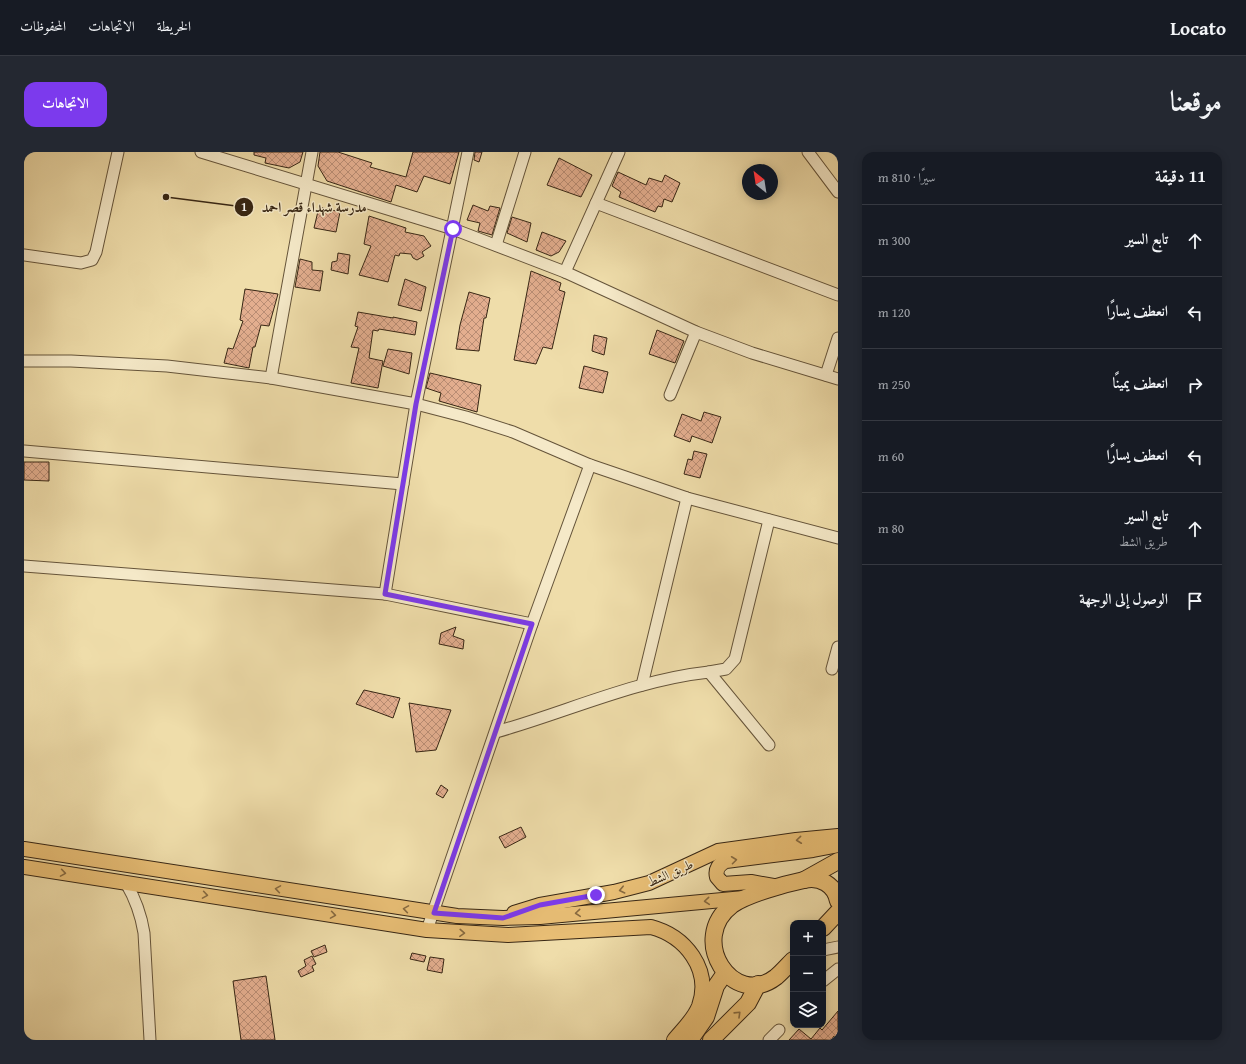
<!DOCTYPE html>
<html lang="ar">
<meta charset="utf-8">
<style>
:root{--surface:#171b24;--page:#242831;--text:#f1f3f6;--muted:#9ea1a6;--line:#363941;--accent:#7c3aed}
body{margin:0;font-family:"Gentium Book Plus",Amiri,serif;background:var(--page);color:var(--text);direction:rtl}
.controls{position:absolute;right:12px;bottom:12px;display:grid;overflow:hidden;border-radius:8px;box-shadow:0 2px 10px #0003}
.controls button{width:36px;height:36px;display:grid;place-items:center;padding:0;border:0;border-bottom:1px solid var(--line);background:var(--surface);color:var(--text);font:20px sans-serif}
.compass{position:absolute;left:718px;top:12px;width:36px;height:36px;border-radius:50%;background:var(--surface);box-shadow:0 2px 10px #0003;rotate:330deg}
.stop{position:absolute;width:12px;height:12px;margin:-9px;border:3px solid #7c3aed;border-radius:50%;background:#fff}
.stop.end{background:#7c3aed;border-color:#fff;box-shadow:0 1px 4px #0008}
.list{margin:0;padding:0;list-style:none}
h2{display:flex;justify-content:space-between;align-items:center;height:52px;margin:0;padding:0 16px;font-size:17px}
h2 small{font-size:13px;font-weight:400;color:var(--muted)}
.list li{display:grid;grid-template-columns:26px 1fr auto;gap:12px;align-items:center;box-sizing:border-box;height:72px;padding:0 16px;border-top:1px solid var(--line)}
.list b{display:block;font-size:15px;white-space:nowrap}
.list p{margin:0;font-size:13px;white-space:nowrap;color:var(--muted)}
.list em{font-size:13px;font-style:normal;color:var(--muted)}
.icon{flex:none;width:22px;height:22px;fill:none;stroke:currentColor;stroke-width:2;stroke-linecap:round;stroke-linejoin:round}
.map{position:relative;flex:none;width:814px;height:888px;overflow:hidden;direction:ltr;border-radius:12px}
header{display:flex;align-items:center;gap:24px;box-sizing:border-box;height:56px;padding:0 20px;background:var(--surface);border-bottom:1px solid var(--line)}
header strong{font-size:19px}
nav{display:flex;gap:22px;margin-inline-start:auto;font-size:14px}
.intro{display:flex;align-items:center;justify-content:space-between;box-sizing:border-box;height:96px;padding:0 24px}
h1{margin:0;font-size:28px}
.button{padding:10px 18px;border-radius:12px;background:var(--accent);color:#fff;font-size:14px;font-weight:700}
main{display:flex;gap:24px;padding:0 24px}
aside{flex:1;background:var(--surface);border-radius:12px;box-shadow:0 2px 10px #0003}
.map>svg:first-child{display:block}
.building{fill:url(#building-cross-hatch);stroke:#372614}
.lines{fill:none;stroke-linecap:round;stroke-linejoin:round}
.minor-casing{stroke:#65543a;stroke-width:13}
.major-casing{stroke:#372614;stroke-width:16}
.highway-casing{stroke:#372614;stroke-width:18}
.minor{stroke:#f5e9c8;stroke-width:11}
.major{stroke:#e8be75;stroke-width:14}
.highway{stroke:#e8be75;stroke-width:16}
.oneway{stroke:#876a40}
.route{stroke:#7c3aed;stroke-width:5}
.labels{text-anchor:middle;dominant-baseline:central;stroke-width:3;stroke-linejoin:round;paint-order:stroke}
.street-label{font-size:13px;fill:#372614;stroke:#f5e9c8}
.leader{fill:none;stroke:#372614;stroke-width:1.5}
.callout-dot{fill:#372614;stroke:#f5e9c8;stroke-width:1.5}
.mark-label{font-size:12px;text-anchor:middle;font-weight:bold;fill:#fff}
.callout-label{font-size:14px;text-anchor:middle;font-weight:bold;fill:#372614;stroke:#f5e9c8;stroke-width:3;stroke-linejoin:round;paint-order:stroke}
</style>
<header>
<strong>Locato</strong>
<nav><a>الخريطة</a><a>الاتجاهات</a><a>المحفوظات</a></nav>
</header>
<div class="intro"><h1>موقعنا</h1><a class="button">الاتجاهات</a></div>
<main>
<aside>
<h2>11 دقيقة<small>سيرًا · 810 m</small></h2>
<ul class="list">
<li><svg class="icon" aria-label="ahead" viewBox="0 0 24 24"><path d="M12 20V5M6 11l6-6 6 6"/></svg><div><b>تابع السير</b></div><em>300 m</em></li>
<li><svg class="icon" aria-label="left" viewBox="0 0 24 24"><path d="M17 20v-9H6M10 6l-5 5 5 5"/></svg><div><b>انعطف يسارًا</b></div><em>120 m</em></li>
<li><svg class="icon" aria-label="right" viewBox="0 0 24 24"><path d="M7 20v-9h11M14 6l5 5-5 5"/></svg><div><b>انعطف يمينًا</b></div><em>250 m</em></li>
<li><svg class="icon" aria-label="left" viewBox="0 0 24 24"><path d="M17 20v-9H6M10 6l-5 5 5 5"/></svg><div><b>انعطف يسارًا</b></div><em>60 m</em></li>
<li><svg class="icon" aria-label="ahead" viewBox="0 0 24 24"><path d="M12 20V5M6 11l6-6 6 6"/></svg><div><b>تابع السير</b><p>طريق الشط</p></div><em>80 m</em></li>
<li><svg class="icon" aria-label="arrive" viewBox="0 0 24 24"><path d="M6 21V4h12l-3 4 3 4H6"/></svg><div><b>الوصول إلى الوجهة</b></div></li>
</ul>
</aside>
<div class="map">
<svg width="814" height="888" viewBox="0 0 814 888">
<defs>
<pattern id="building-cross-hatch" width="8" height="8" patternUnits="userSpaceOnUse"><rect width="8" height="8" fill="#e3ae8f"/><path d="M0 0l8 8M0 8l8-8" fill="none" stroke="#b98d74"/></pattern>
</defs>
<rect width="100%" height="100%" fill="#efddaa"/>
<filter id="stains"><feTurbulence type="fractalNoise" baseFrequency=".005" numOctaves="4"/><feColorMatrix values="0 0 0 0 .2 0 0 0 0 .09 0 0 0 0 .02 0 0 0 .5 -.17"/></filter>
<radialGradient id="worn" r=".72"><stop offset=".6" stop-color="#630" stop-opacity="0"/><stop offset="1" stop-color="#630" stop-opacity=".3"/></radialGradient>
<g class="building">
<path d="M 230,0 L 279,0 L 276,10 L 265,16 L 241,11 L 242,6 L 230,3 Z"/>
<path d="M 296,0 L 314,0 L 348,11 L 346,15 L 382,25 L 389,0 L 435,0 L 426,32 L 400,24 L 393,40 L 372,33 L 367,50 L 303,29 L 294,14 Z"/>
<path d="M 451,0 L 458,0 L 455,10 L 450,8 Z"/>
<path d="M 535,6 L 568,23 L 557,45 L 523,33 Z"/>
<path d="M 594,20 L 622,33 L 625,26 L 638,30 L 641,23 L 656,31 L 648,50 L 640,47 L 638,55 L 634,54 L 631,60 L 595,45 L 597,40 L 588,34 Z"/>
<path d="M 449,53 L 464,59 L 466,54 L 476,56 L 468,83 L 454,79 L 456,71 L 443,68 Z"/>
<path d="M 295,55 L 316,60 L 312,80 L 290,76 Z"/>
<path d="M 345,64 L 382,76 L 381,80 L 400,84 L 407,94 L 398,100 L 400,104 L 393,108 L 389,106 L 387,102 L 376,101 L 375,104 L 371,103 L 364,130 L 335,123 L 347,94 L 340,92 Z"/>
<path d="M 488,65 L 507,71 L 503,90 L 483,81 Z"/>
<path d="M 518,80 L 542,89 L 535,100 L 527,104 L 512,98 Z"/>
<path d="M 314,101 L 326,103 L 324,122 L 307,118 L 308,110 L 313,109 Z"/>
<path d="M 276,107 L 288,110 L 288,118 L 299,119 L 296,139 L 271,135 Z"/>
<path d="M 507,119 L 537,131 L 535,138 L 541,140 L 528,197 L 519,195 L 512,212 L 490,208 Z"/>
<path d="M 381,127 L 402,135 L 397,159 L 374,153 Z"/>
<path d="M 221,137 L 254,142 L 245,174 L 237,173 L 231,195 L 229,195 L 225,216 L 200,211 L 204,196 L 209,197 L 219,169 L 216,168 Z"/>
<path d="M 445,140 L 466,146 L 462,166 L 460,166 L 455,199 L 432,197 L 436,173 Z"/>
<path d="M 334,160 L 369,166 L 369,165 L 393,170 L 391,183 L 355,177 L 354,179 L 349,178 L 345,206 L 359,209 L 354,236 L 327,231 L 335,196 L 327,195 L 334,175 L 331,174 Z"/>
<path d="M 633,178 L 660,189 L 651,211 L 625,202 Z"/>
<path d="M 570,183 L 583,186 L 580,203 L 568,199 Z"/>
<path d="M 364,197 L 388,201 L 385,222 L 359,214 Z"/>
<path d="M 560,214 L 584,220 L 579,241 L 555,236 Z"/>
<path d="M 406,221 L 457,233 L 453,260 L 415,249 L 417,241 L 402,236 Z"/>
<path d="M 680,260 L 697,265 L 688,291 L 668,284 L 666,290 L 650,284 L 658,262 L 677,269 Z"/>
<path d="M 670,299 L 683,302 L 676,326 L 660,322 L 664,307 L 668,308 Z"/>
<path d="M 0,310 L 25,310 L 25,329 L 0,328 Z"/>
<path d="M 432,475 L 429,484 L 440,488 L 439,497 L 415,492 L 417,481 Z"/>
<path d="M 340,538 L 376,546 L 369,566 L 332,552 Z"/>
<path d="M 385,551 L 427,558 L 412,598 L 392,600 Z"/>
<path d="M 417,633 L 424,638 L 419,646 L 412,642 Z"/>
<path d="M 497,675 L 502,685 L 481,696 L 475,685 Z"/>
<path d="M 301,793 L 303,800 L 290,805 L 287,799 Z"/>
<path d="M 388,801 L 402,804 L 400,810 L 386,807 Z"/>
<path d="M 288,804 L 292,812 L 288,814 L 290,819 L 277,825 L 274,819 L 282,814 L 280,808 Z"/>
<path d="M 406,805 L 420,807 L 418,821 L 403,818 Z"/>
<path d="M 242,824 L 251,888 L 217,888 L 209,829 Z"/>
<path d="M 814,859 L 814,887 L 810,884 L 807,888 L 765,888 L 775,877 L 787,887 L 796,876 L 798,878 Z"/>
</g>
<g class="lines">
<defs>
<g id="minor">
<path d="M 177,0 L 429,77 L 541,120 L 672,180 L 728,201 L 814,227"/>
<path d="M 784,0 L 814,40"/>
<path d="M 572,51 L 814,143"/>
<path d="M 472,93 L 501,0"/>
<path d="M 0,103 L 57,111 L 68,108 L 72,100 L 94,0"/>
<path d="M 541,120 L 595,0"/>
<path d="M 0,209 L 47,209 L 143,214 L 247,226 L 392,252 L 442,265 L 489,280 L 566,313 L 663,346 L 814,386"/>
<path d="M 802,223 L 814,186"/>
<path d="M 247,226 L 288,0"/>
<path d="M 646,243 L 672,180"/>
<path d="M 0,299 L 379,332"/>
<path d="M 0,414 L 361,442 L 508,472"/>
<path d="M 361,442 L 392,252 L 444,0"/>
<path d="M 808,517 L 814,495"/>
<path d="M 685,520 L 702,517 L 711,507 L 745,368"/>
<path d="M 618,533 L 663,346"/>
<path d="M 472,580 C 543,560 611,528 685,520 L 745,593"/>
<path d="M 102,731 C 112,748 117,762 120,781 L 126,888"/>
<path d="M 403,778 L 508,472 L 566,313"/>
<path d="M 799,798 L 814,795"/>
<path d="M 799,829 L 814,817"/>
<path d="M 745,888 L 755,878"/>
</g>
<g id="major">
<path d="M 0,697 L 433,764 L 479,766 L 516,765 L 720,746"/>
<path d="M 0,715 L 403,778 L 484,783 L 627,775 C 661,784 688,817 675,854 C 670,867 659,877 650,888"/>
<path d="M 755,735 L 727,730 L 699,732 L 693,725 C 691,717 695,712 702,709 L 789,698 L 814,693"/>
<path d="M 490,761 L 516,753 L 590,740 L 625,731 L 694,699 L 772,688 L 814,684"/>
</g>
<g id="highway">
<path d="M 780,728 L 814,709"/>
<path d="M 799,776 L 814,760"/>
<path d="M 769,808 C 764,813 758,820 752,825 C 709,858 663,787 708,753 C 724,742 761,732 780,728 C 796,724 811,733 814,749"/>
<path d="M 666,888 L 682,865 L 692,834 L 701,821"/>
<path d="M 687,888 L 724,851 L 734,832"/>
</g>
</defs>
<use href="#minor" class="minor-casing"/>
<use href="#major" class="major-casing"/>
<use href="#highway" class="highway-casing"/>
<use href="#minor" class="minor"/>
<use href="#major" class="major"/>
<use href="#highway" class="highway"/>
</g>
<defs><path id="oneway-chevron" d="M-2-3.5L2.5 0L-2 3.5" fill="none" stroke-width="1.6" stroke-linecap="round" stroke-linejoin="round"/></defs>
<g class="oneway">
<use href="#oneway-chevron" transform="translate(775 688) rotate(174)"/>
<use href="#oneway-chevron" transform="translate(710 708) rotate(-7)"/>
<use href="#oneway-chevron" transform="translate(39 721) rotate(9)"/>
<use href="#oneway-chevron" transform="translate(254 737) rotate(-171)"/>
<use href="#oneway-chevron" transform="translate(598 738) rotate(167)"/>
<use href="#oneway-chevron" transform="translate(181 743) rotate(9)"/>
<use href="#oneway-chevron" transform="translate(683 749) rotate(175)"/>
<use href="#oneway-chevron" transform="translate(382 757) rotate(-171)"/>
<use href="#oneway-chevron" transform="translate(554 761) rotate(175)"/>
<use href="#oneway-chevron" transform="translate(309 763) rotate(9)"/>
<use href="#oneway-chevron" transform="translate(438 781) rotate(3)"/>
<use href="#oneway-chevron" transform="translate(714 862) rotate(-44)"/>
</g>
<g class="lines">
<path class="route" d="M 429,77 L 392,252 L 361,442 L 508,472 L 410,761 L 479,766 L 516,753 L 572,743"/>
</g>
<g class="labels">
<g class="street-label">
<text transform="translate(646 721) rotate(-24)">طريق الشط</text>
</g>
</g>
<path class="leader" d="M142 45L220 55"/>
<g class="callout-dot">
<circle cx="142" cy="45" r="4"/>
<circle cx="220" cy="55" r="10"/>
</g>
<g class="mark-label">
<text x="220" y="59">1</text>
</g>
<g class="callout-label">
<text x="290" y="60">مدرسة شهداء قصر احمد</text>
</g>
<rect width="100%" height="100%" filter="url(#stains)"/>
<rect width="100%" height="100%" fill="url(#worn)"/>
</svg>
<div class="controls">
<button>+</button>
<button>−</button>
<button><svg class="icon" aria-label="layers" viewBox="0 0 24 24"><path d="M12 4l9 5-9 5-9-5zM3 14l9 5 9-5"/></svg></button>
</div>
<svg class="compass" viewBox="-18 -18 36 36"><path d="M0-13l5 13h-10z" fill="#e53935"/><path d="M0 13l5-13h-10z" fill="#9ea1a6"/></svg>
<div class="stop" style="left:429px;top:77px"></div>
<div class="stop end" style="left:572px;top:743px"></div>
</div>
</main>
